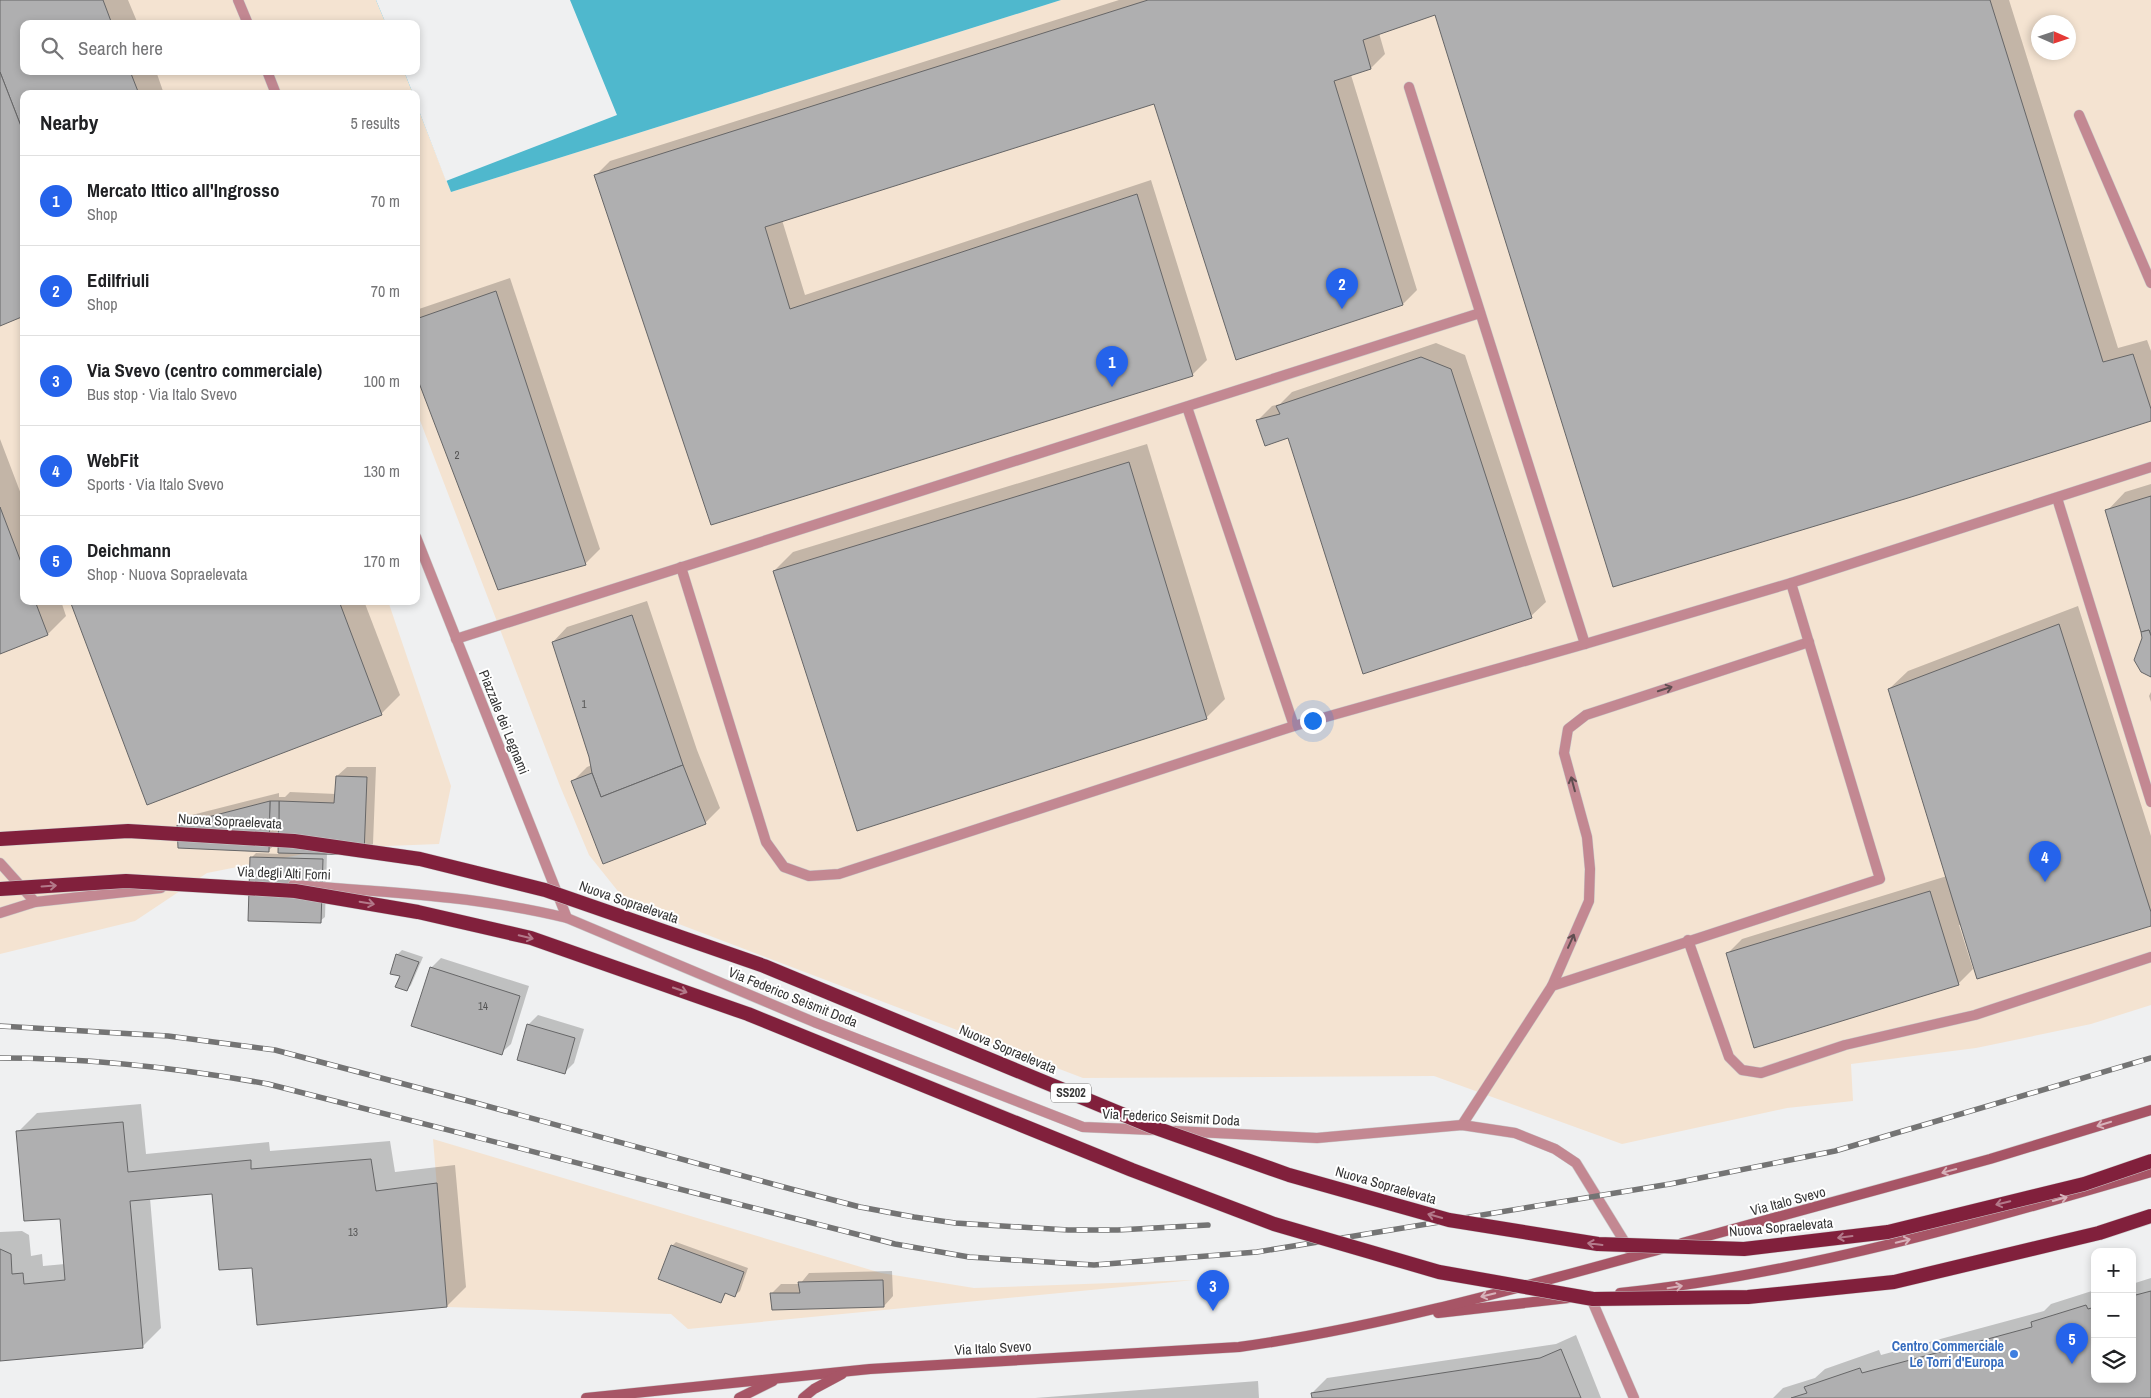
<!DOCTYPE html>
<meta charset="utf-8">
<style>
:root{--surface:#fff;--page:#f6f6f6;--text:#202124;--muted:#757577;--line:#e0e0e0;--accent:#2563eb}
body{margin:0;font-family:"Archivo Narrow",sans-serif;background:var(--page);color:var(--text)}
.controls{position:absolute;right:15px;bottom:15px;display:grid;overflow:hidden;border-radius:10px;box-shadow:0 2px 8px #0003}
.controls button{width:45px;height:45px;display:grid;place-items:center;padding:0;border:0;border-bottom:1px solid var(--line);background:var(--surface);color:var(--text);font:25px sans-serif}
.compass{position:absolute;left:2031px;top:15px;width:45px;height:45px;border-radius:50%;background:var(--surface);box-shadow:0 2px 8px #0003;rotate:93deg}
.you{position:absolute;left:1312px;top:720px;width:18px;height:18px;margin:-12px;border:4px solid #fff;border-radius:50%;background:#1a73e8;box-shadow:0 0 0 8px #1a73e833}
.badge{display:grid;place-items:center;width:32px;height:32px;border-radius:50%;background:var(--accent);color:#fff;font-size:16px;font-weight:700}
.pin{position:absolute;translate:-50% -41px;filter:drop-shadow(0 1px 2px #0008)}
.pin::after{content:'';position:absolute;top:26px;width:18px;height:15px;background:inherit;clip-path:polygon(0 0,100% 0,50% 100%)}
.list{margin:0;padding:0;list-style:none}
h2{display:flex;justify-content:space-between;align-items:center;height:65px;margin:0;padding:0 20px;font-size:21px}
h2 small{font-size:16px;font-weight:400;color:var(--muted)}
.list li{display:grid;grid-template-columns:32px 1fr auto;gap:15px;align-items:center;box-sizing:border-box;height:90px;padding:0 20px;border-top:1px solid var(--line)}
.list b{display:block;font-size:19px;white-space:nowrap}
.list p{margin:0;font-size:16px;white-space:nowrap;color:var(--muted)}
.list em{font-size:16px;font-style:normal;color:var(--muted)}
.icon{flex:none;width:28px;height:28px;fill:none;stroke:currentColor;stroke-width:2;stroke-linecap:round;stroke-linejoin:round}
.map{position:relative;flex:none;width:2151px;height:1398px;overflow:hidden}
.search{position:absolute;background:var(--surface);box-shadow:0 2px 8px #0003;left:20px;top:20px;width:400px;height:55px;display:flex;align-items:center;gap:12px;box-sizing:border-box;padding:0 18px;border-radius:10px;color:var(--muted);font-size:19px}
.panel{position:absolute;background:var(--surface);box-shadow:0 2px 8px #0003;left:20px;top:90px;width:400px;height:515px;border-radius:10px}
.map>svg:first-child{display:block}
.industrial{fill:#f4e3d1;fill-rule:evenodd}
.water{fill:#4fb8cd}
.pier{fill:#eff0f1}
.shadow{fill:#0003}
.building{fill:#afafb0;stroke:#666667}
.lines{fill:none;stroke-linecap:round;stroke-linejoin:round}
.service-casing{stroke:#cacbcb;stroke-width:11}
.minor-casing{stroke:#cacbcb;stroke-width:11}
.secondary-casing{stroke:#cacbcb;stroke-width:11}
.service{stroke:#c38892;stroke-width:10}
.minor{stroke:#c38892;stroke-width:10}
.secondary{stroke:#a75566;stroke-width:10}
.rail-casing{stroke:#747474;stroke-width:5.5}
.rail{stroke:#fff;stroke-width:4;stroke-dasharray:11;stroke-linecap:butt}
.trunk-bridge-casing{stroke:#cacbcb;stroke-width:15;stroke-linecap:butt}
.trunk-bridge{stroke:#81203c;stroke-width:14}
.oneway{stroke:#604e51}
.oneway2{stroke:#b3798a}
.oneway3{stroke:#d7b2ba}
.shop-dot{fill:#3f7fe0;stroke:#fff;stroke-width:2}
.labels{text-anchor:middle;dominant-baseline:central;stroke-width:4;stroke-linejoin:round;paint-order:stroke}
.number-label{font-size:11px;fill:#545454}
.shield{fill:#fff;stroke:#727272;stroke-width:1}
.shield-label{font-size:12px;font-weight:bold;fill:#353535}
.street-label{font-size:14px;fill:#353535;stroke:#fff}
.shop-label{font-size:14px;font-weight:bold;fill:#366cbe;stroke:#fff;text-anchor:end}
</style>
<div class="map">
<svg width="2151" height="1398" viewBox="0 0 2151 1398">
<rect width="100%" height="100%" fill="#eff0f1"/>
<g class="industrial">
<path d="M 0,0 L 376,0 L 386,24 L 24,24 L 24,71 L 404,71 L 413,94 L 24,94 L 24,601 L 388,601 L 451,786 L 439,844 L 334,848 L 207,873 L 135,921 L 0,954 Z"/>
<path d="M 1061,0 L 2151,0 L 2151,1005 L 2091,1024 L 1976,1048 L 1851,1064 L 1853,1101 L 1787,1108 L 1622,1144 L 1434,1076 L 1083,1078 L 629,905 L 589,855 L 560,786 L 416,410 L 416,103 L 451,192 ZM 2038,22 L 2068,22 L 2068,52 L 2038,52 Z"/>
<path d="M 433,1139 L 881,1273 L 974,1288 L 1194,1280 L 688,1329 L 671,1314 L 447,1307 Z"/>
</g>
<path class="water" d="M 376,0 L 1061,0 L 451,192 L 416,103 L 416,94 L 413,94 L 404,71 L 416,71 L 416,24 L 386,24 Z"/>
<path class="pier" d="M 376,0 L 570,0 L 617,115 L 446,181 L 416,103 L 416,94 L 413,94 L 404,71 L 416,71 L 416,24 L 386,24 Z"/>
<g class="shadow">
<path d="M 0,0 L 128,0 L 138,24 L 24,24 L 24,71 L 156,71 L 164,94 L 24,94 L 0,324 Z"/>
<path d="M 1119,0 L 2009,0 L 2118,348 L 2147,340 L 2151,351 L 2151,419 L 1436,14 L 1379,33 L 1385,54 L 1371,68 L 1351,75 L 1417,290 L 1403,304 L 1155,103 L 782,220 L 805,295 L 1151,180 L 1207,360 L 1192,375 L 712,524 L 596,175 L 610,161 Z"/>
<path d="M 510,278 L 600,549 L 585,564 L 416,372 L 416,310 Z"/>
<path d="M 1436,343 L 1465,355 L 1546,602 L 1531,616 L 1289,436 L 1257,421 L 1272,406 L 1280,404 L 1292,392 Z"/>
<path d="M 0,439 L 24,502 L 24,601 L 61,601 L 66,616 L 48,634 L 0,652 Z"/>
<path d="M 1147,444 L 1225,699 L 1206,718 L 774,571 L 793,552 Z"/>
<path d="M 2151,484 L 2151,676 L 2144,638 L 2107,511 L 2125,492 Z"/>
<path d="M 71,601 L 364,601 L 400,695 L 381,714 Z"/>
<path d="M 647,601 L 697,750 L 720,808 L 705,823 L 573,781 L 587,767 L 592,765 L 553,642 L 567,627 Z"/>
<path d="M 2078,606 L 2151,836 L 2151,924 L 1959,925 L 1973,969 L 1958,984 L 1727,954 L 1742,939 L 1947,876 L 1889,689 L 1908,671 Z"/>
<path d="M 2151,692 L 2151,702 L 2149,696 Z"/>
<path d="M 347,767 L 376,767 L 373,844 L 363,854 L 327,853 L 325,917 L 320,921 L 251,858 L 256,853 L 279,854 L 280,840 L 268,851 L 178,826 L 188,816 L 279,793 L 279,797 L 285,797 L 290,792 L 336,794 L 337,776 Z"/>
<path d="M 402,950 L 423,957 L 411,985 L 407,990 L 397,955 Z"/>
<path d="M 441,958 L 529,986 L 511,1044 L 501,1053 L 431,968 Z"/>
<path d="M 538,1015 L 584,1029 L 574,1063 L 565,1072 L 528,1025 Z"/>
<path d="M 141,1104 L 146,1154 L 269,1142 L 270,1151 L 390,1141 L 395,1172 L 455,1165 L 466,1287 L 447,1306 L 253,1266 L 213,1193 L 150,1198 L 161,1328 L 142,1347 L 0,1359 L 0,1232 L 22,1231 L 29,1235 L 31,1256 L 42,1254 L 43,1266 L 65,1264 L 61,1217 L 18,1132 L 37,1113 Z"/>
<path d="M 676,1242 L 748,1268 L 740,1291 L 735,1295 L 727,1292 L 721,1301 L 672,1246 Z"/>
<path d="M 892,1271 L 893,1296 L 884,1306 L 771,1294 L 781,1284 L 800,1284 L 809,1273 Z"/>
<path d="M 2151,1278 L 2151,1398 L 1773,1398 L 1783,1388 L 1815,1378 L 1825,1369 L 1879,1350 L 1881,1355 L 2044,1311 L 2051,1304 L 2095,1290 L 2095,1379 L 2132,1379 L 2132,1284 Z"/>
<path d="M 1576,1335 L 1601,1398 L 1313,1398 L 1312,1393 L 1327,1378 L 1556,1344 Z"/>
<path d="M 1258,1381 L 1259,1398 L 1035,1398 Z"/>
</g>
<g class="building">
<path d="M 0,0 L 103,0 L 112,24 L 24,24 L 24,71 L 130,71 L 139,94 L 24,94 L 24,134 L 0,72 Z"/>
<path d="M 1148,0 L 1990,0 L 2103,362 L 2133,354 L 2151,409 L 2151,421 L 1908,498 L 1613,587 L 1435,15 L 1363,40 L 1371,69 L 1334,81 L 1403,305 L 1236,360 L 1154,104 L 765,227 L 790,309 L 1137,194 L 1193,376 L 711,525 L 594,175 Z"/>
<path d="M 0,72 L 24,134 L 24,316 L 0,326 Z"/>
<path d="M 496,291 L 586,565 L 498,590 L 416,375 L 416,319 Z"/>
<path d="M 1421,357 L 1451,369 L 1532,618 L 1363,674 L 1288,438 L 1265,446 L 1256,420 L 1280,414 L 1276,406 Z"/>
<path d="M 1129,462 L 1207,719 L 857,831 L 773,571 Z"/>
<path d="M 2151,496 L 2151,636 L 2149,630 L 2141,632 L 2105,510 Z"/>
<path d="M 0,507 L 24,570 L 24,601 L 35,601 L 48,635 L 0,654 Z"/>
<path d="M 70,601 L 339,601 L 382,715 L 147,805 Z"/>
<path d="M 632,615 L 683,765 L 601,797 L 592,773 L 589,757 L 552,642 Z"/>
<path d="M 2059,624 L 2151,912 L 2151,926 L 1977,979 L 1888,689 Z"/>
<path d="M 2149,630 L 2151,636 L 2151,677 L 2141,672 L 2134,660 L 2142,638 L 2141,632 Z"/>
<path d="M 683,765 L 706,824 L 603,864 L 571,781 L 592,773 L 601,797 Z"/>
<path d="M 336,776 L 367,777 L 364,855 L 278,853 L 279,801 L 334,803 Z"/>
<path d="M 270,801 L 279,801 L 279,828 L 269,828 Z"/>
<path d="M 270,801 L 269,852 L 178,848 L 177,825 Z"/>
<path d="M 250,857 L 323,859 L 321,923 L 248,921 Z"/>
<path d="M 1930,891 L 1959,985 L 1754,1048 L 1726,953 Z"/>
<path d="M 396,954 L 419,962 L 407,991 L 395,987 L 400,976 L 390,974 Z"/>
<path d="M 430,967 L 520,996 L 502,1055 L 411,1026 Z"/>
<path d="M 527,1024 L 575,1038 L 565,1074 L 517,1060 Z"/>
<path d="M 123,1122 L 128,1172 L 251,1160 L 251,1169 L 371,1159 L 376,1191 L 437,1183 L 447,1307 L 257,1325 L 252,1268 L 219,1270 L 212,1194 L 130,1201 L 143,1348 L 0,1361 L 0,1249 L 11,1254 L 12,1274 L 23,1273 L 24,1284 L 65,1280 L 60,1219 L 24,1221 L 16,1131 Z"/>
<path d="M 671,1245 L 744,1272 L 735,1297 L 725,1293 L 721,1303 L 658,1279 Z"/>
<path d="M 883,1280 L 884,1307 L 772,1310 L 770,1293 L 800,1293 L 798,1282 Z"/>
<path d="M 2151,1291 L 2151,1398 L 1791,1398 L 1807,1393 L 1804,1387 L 1860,1368 L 1862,1373 L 2032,1327 L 2031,1322 L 2086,1305 L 2088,1309 L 2095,1307 L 2095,1379 L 2132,1379 L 2132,1296 Z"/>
<path d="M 1561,1349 L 1581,1398 L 1312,1398 L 1311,1393 L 1540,1358 Z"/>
</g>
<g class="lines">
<defs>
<g id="service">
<path d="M 238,0 L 248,24"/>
<path d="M 267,71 L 276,94"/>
<path d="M 1409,87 L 1585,644"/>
<path d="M 2079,115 L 2151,283"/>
<path d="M 1187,407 L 1294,726"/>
<path d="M 2057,498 L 2151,802"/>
<path d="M 681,567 L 766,842 L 784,867 L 809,876 L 839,874 L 1294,726 L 1585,644 L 1791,583 L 2151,467"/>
<path d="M 456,639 L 1480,313"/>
<path d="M 0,863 L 35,902"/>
<path d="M 1688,940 L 1729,1057 L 1742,1070 L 1761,1073 L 1845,1045 L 1975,1015 L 2151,957"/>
<path d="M 1552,986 L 1589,901 L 1590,869 L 1587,837 L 1564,753 L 1568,729 L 1586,715 L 1809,642"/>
<path d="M 1462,1125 L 1552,986 L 1880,879 L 1791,583"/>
</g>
<g id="minor">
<path d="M 416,537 L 567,918"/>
<path d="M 293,885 C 384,892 478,896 567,918 L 814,1022 L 1083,1127 L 1153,1130"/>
<path d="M 0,913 L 35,902 L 161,888"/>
<path d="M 1175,1131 L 1317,1138 L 1462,1125 L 1515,1133 L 1555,1149 L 1576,1163 L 1629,1249"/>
<path d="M 1590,1296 L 1634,1398"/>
</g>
<g id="secondary">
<path d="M 1682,1243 L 1990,1159 L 2151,1110"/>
<path d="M 1620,1293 C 1801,1274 1977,1223 2151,1172"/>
<path d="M 1438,1313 L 1568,1298"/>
<path d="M 586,1398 L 870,1369 L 1239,1347 C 1382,1327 1522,1287 1661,1249"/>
<path d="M 739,1398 L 773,1381"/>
<path d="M 803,1398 L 814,1389 L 842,1374"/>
</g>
</defs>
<use href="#service" class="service-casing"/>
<use href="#minor" class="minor-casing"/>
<use href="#secondary" class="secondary-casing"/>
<use href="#service" class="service"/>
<use href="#minor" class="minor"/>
<use href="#secondary" class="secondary"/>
<defs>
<g id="rail">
<path d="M 0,1026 L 168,1036 L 275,1050 L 476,1103 L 791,1189 L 860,1207 L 914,1217 L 955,1223 L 1068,1230 L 1118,1230 L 1208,1225"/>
<path d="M 0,1058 C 90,1058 179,1068 268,1084 L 895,1244 L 969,1257 L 1094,1265 L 1257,1252 L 1670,1184 L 1835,1151 L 2151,1058"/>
</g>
</defs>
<use href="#rail" class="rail-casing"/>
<use href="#rail" class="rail"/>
<defs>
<g id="trunk-bridge">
<path d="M 0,839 L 128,831 L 294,841 L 420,859 L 545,890 L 764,966 L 1153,1127 L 1289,1175 L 1449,1220 L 1598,1244 L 1744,1249 L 1888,1232 L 2084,1184 L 2151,1161"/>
<path d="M 0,889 L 126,881 L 295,891 L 418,912 L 531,938 L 748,1014 L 1132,1170 L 1274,1224 L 1439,1272 L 1593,1299 L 1748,1297 L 1894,1282 L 2099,1233 L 2151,1216"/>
</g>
</defs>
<use href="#trunk-bridge" class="trunk-bridge-casing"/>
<use href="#trunk-bridge" class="trunk-bridge"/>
</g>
<defs><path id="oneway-shaft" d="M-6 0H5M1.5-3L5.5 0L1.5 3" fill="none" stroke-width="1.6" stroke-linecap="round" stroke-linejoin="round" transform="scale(1.25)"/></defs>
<g class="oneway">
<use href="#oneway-shaft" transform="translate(1665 689) rotate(-18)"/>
<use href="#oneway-shaft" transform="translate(1573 784) rotate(-105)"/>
<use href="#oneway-shaft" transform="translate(1571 941) rotate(-66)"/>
</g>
<g class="oneway2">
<use href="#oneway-shaft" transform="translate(49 886) rotate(-4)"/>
<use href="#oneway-shaft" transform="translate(367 903) rotate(10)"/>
<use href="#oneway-shaft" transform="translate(526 937) rotate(14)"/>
<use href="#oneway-shaft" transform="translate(680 990) rotate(19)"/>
<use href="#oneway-shaft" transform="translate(2003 1203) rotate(166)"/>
<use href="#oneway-shaft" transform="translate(1435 1216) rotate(-164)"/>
<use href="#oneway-shaft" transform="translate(1845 1237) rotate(173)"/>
<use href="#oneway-shaft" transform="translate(1595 1244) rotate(-173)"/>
</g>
<g class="oneway3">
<use href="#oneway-shaft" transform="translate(2104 1124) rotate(163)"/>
<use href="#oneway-shaft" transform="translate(1949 1171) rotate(165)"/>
<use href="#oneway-shaft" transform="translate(2060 1199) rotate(-16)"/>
<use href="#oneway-shaft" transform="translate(1903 1241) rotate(-14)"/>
<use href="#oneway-shaft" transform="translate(1675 1287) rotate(-9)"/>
<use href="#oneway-shaft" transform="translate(1488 1295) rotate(166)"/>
</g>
<circle class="shop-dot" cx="2014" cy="1354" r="5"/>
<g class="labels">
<g class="number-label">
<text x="457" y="455">2</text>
<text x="584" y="704">1</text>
<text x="483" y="1006">14</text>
<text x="353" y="1232">13</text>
</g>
<rect class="shield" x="1051" y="1083.5" width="40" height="19" rx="4"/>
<g class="shield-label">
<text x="1071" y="1093">SS202</text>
</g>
<g class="street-label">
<text transform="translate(504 722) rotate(68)">Piazzale dei Legnami</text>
<text transform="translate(230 821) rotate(3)">Nuova Sopraelevata</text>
<text transform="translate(284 873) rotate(2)">Via degli Alti Forni</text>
<text transform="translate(629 902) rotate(19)">Nuova Sopraelevata</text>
<text transform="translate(793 997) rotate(22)">Via Federico Seismit Doda</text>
<text transform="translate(1008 1049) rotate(23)">Nuova Sopraelevata</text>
<text transform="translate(1171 1117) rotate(3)">Via Federico Seismit Doda</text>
<text transform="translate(1386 1185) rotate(16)">Nuova Sopraelevata</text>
<text transform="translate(1788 1201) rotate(-15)">Via Italo Svevo</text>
<text transform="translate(1781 1227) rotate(-5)">Nuova Sopraelevata</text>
<text transform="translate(993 1348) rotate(-3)">Via Italo Svevo</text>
</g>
<g class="shop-label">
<text x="2004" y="1346">Centro Commerciale<tspan x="2004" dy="16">Le Torri d'Europa</tspan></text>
</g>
</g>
</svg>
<div class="controls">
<button>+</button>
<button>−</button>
<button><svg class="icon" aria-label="layers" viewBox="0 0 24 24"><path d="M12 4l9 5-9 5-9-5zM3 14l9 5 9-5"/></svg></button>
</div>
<svg class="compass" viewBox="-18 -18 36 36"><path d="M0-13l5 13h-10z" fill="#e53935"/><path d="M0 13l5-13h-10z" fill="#757577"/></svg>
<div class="you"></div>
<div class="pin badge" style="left:1112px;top:387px">1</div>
<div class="pin badge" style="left:1342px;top:309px">2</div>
<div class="pin badge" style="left:1213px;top:1311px">3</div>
<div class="pin badge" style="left:2045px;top:882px">4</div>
<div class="pin badge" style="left:2072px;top:1364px">5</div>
<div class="search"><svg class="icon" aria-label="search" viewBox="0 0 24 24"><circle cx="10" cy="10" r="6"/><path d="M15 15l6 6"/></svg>Search here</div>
<section class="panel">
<h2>Nearby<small>5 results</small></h2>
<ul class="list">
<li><span class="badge">1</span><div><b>Mercato Ittico all'Ingrosso</b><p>Shop</p></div><em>70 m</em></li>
<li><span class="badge">2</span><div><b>Edilfriuli</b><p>Shop</p></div><em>70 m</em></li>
<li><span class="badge">3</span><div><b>Via Svevo (centro commerciale)</b><p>Bus stop · Via Italo Svevo</p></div><em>100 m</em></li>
<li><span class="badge">4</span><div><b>WebFit</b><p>Sports · Via Italo Svevo</p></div><em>130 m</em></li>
<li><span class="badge">5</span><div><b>Deichmann</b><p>Shop · Nuova Sopraelevata</p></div><em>170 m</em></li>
</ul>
</section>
</div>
